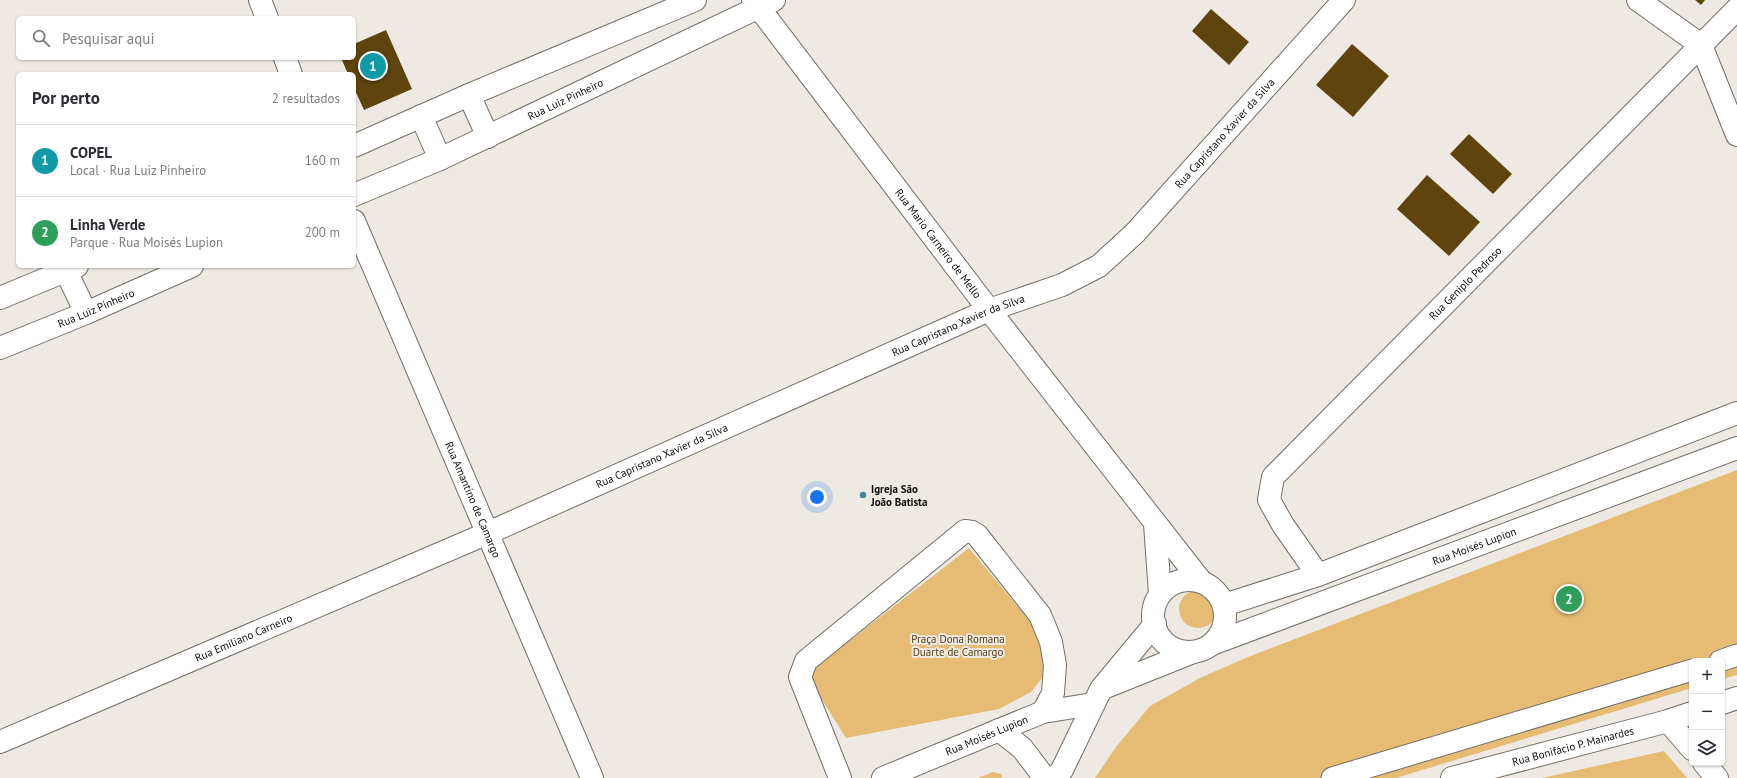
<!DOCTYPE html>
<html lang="pt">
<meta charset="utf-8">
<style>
:root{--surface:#fff;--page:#f7f7f7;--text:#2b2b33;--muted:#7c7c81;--line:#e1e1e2;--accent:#2563eb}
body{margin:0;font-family:"PT Sans",sans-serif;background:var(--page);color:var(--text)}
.controls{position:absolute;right:12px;bottom:12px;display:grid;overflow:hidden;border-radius:6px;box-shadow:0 1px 3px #0004}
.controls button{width:36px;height:36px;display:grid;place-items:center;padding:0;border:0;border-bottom:1px solid var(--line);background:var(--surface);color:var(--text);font:20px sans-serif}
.you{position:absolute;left:817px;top:497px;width:14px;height:14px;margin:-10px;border:3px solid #fff;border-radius:50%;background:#1a73e8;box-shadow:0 0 0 6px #1a73e833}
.badge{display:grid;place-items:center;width:26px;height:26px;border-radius:50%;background:var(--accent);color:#fff;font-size:13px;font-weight:700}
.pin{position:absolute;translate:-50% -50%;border:2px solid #fff;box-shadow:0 1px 4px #0006}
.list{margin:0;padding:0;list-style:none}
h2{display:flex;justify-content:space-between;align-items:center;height:52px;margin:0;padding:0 16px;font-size:17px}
h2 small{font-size:13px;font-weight:400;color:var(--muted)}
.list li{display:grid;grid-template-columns:26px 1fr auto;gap:12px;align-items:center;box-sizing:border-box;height:72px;padding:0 16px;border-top:1px solid var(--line)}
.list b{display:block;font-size:15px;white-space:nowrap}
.list p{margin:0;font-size:13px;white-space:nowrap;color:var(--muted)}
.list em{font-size:13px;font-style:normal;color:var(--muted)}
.icon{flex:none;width:22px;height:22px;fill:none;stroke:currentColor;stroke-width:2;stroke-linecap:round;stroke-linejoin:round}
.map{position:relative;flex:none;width:1737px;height:778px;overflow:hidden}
.search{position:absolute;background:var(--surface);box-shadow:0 1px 3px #0004;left:16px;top:16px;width:340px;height:44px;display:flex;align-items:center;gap:10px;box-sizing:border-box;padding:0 14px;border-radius:6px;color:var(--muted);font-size:15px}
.panel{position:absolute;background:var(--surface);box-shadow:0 1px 3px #0004;left:16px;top:72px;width:340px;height:196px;border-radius:6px}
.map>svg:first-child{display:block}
.green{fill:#e6bc74}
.building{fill:#5f440e}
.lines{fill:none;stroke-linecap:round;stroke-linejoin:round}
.pedestrian-casing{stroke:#726e68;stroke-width:23}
.minor-casing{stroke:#726e68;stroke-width:24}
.tertiary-casing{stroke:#726e68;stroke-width:24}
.pedestrian{stroke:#fff;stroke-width:21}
.minor{stroke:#fff;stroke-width:22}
.tertiary{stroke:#fff;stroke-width:22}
.poi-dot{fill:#448797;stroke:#eeeae3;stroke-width:1.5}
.labels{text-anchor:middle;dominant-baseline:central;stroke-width:4;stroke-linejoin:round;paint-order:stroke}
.street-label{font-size:11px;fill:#0d0c09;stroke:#eeeae3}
.poi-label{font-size:11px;font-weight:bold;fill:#0d0c09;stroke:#eeeae3;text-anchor:start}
.park-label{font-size:11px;fill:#57421a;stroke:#eeeae3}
</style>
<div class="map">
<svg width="1737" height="778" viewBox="0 0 1737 778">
<rect width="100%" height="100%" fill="#eeeae3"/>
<g class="green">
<path d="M 1737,470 L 1737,675 L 1722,679 L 1722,661 L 1692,661 L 1692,688 L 1396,778 L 1095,778 L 1116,747 L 1150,706 L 1200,678 L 1248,657 Z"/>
<path d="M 969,548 L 1033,625 L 1043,650 L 1047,672 L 1031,692 L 999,709 L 846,738 L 809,679 L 813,669 Z"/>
<circle cx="1198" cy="609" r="19"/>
<path d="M 1664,751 L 1687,778 L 1542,778 Z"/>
<path d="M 993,772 L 1001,774 L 1002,778 L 978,778 Z"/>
</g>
<g class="building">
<path d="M 1695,0 L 1705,0 L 1701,5 Z"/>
<path d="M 1211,9 L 1249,42 L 1229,65 L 1192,31 Z"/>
<path d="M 386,30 L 412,89 L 364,110 L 354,88 L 354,74 L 348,74 L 341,58 L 354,58 L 354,44 Z"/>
<path d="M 1352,44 L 1389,76 L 1353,117 L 1316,85 Z"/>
<path d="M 1469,134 L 1512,174 L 1493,194 L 1450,154 Z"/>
<path d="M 1427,175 L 1480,222 L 1449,256 L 1397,209 Z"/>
</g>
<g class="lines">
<defs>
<g id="pedestrian">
<path d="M 1720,661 L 1737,655"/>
<path d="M 1332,778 L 1692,670"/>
</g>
<g id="minor">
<path d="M 260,0 L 267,18"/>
<path id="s1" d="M 753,0 L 989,310 L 1200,580"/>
<path d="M 1638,0 L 1701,45 L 1737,135"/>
<path d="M 285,58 L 291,74"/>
<path id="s2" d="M 354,221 L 592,778"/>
<path d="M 1155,524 L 1160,594"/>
<path id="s3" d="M 1318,575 L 1283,525 L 1269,500 L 1273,477 L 1737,9"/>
<path d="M 1722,703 L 1737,698"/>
<path d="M 1668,721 L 1692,749"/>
<path id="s4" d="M 0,742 L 488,533 L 989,310 L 1062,285 L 1099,266 L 1135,233 L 1344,0"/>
<path d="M 1704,763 L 1717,778"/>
<path d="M 840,778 L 800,677 L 806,661 L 965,531 L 972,532 L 977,535 L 1040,615 L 1051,642 L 1055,665 L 1053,693 L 1043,712"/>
<path id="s5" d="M 1452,778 L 1668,721 L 1692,713"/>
</g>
<g id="tertiary">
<path d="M 469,95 L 488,137"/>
<path d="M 421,116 L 440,159"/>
<path d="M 354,146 L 469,95 L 695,0"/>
<path id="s6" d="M 354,195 L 440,159 L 774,0"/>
<path d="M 66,271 L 86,313"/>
<path d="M 0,298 L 77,266"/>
<path id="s7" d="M 0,348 L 86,313 L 192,266"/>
<circle cx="1189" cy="616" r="36"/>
<path d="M 1224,605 L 1318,575 L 1737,413"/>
<path id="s8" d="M 1212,644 L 1737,448"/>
<path d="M 1103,688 L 1193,652"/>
<path d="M 999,730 L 1022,748 L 1041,773 L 1042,778"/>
<path id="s9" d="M 883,778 L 1043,712 L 1093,704"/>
<path d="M 1055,778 L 1062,770 L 1101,689 L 1155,624"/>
</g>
</defs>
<use href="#pedestrian" class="pedestrian-casing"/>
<use href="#minor" class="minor-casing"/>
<use href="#tertiary" class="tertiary-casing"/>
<use href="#pedestrian" class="pedestrian"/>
<use href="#minor" class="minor"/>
<use href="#tertiary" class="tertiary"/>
</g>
<circle class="poi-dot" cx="863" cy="495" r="4"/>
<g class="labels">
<g class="street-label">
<text stroke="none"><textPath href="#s6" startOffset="232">Rua Luiz Pinheiro</textPath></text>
<text stroke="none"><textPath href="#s4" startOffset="1381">Rua Capristano Xavier da Silva</textPath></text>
<text stroke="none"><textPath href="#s1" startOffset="306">Rua Mario Carneiro de Mello</textPath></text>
<text stroke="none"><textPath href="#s3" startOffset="386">Rua Geniplo Pedroso</textPath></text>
<text stroke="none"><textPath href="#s7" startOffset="104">Rua Luiz Pinheiro</textPath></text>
<text stroke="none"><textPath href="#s4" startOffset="1045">Rua Capristano Xavier da Silva</textPath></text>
<text stroke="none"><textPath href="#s4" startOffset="721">Rua Capristano Xavier da Silva</textPath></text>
<text stroke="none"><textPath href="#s2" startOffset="303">Rua Amantino de Camargo</textPath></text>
<text stroke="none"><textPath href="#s8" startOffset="280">Rua Moisés Lupion</textPath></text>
<text stroke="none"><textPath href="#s4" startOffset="265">Rua Emiliano Carneiro</textPath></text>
<text stroke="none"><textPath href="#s9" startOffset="112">Rua Moisés Lupion</textPath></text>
<text stroke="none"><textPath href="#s5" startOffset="125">Rua Bonifácio P. Mainardes</textPath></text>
</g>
<g class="poi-label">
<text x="871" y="489">Igreja São<tspan x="871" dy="13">João Batista</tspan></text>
</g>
<g class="park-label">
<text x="958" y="639">Praça Dona Romana<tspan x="958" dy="13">Duarte de Camargo</tspan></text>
</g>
</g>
</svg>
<div class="controls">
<button>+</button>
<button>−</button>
<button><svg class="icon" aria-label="layers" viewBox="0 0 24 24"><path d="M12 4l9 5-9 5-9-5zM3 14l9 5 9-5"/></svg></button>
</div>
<div class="you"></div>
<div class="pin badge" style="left:373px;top:66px;background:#0f9aa8">1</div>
<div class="pin badge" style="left:1569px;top:599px;background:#2e9e5b">2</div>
<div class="search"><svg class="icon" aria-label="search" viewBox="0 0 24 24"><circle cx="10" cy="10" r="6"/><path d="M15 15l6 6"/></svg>Pesquisar aqui</div>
<section class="panel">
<h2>Por perto<small>2 resultados</small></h2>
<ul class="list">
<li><span class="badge" style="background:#0f9aa8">1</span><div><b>COPEL</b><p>Local · Rua Luiz Pinheiro</p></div><em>160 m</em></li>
<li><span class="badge" style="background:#2e9e5b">2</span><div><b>Linha Verde</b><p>Parque · Rua Moisés Lupion</p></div><em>200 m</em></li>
</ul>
</section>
</div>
